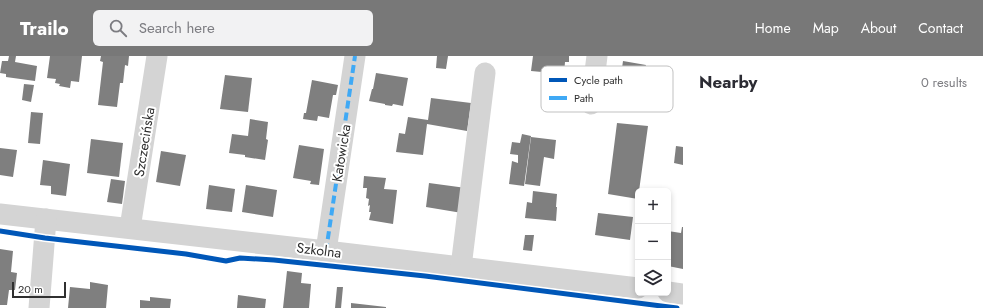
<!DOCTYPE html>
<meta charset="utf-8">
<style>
:root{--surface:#fff;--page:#f2f2f3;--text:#2b2b33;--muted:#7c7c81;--line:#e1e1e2;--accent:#787878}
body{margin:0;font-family:Jost,sans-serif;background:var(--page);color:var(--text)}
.controls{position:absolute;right:12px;bottom:12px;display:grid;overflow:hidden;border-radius:6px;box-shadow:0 2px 6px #0003}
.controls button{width:36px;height:36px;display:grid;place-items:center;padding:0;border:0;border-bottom:1px solid var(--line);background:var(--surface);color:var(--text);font:20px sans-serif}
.scale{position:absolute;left:12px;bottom:10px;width:54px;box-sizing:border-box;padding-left:4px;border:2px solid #303030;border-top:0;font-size:11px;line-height:14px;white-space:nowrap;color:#303030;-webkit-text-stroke:3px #fff;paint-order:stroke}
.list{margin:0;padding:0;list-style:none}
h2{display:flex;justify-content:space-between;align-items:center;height:52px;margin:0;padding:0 16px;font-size:17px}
h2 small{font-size:13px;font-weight:400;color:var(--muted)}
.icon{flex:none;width:22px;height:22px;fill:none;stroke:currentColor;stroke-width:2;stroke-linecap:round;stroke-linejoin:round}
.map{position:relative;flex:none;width:683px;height:252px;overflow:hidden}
header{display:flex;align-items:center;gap:24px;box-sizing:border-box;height:56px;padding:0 20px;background:var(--accent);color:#fff}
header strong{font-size:19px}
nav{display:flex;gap:22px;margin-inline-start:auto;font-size:14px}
.search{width:280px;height:36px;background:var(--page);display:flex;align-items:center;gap:10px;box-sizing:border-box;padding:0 14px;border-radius:6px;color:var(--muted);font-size:15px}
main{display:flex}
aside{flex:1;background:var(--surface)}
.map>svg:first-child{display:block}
.building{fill:#7f7f7f}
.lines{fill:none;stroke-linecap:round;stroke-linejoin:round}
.minor{stroke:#d4d4d4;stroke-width:21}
.quiet{stroke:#3fa9f5;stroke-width:4;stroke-dasharray:8 4;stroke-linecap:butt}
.cycleway-casing{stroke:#fff;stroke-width:8}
.cycleway{stroke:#0057b8;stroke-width:5}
.labels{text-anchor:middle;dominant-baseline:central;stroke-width:4;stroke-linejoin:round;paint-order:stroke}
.street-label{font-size:14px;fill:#303030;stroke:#fff}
.key{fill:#fff;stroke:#c1c1c1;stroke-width:1}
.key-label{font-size:11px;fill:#303030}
</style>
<header>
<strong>Trailo</strong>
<div class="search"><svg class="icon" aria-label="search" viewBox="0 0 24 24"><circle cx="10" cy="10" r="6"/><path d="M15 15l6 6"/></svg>Search here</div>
<nav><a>Home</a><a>Map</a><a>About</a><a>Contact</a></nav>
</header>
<main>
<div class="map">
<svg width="683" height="252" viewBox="0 0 683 252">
<rect width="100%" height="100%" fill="#fff"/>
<g class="building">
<path d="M 9,0 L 16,0 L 15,6 L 37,10 L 35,25 L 6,21 L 6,18 L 0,17 L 2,5 L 8,5 Z"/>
<path d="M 50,0 L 82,0 L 79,26 L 71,25 L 70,32 L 59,30 L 60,28 L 55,27 L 56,23 L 47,22 Z"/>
<path d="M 101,0 L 129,0 L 128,10 L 125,9 L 123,27 L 120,27 L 117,51 L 98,49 L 103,6 L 100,5 Z"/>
<path d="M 437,0 L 448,0 L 446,13 L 436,12 Z"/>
<path d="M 533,0 L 569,0 L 569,6 L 565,6 L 564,18 L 531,15 Z"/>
<path d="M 623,5 L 646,9 L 644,18 L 648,18 L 644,46 L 642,46 L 640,51 L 617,48 Z"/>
<path d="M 376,17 L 408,22 L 403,50 L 393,48 L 392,50 L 385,49 L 385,48 L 369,45 L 372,33 L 373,33 Z"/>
<path d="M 225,19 L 252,22 L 248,56 L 220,53 Z"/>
<path d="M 312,24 L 338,29 L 336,39 L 333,39 L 329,62 L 318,60 L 317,65 L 303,63 L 304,57 L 306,57 Z"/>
<path d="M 24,28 L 34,29 L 31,46 L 22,44 Z"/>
<path d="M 431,42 L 471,47 L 467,75 L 427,68 L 423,99 L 396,96 L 399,77 L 405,78 L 408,61 L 428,64 Z"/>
<path d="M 31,56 L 43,57 L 40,88 L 28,87 Z"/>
<path d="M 250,63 L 268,66 L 266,83 L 268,84 L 265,104 L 245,101 L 245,99 L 229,97 L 232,78 L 248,80 Z"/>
<path d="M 617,67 L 648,70 L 639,135 L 638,135 L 638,143 L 608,138 Z"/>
<path d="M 522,78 L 531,80 L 524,130 L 509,128 L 512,105 L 518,107 L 518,99 L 510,98 L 512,86 L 520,87 Z"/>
<path d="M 531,81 L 556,84 L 554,103 L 544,101 L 540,130 L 525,128 Z"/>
<path d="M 91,83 L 123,87 L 119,121 L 87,117 Z"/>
<path d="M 299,89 L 324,93 L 319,129 L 310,128 L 311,125 L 293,122 Z"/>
<path d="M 676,90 L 683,91 L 683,109 L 674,107 Z"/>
<path d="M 0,92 L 17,94 L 13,121 L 0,119 Z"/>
<path d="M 161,95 L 186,99 L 180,130 L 156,126 Z"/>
<path d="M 43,104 L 70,108 L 66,140 L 51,138 L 51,130 L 40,129 Z"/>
<path d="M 364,120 L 386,122 L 384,133 L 397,134 L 393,168 L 369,164 L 371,156 L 369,156 L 370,149 L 368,150 L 369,143 L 366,142 L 367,132 L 363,132 Z"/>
<path d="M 111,123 L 125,125 L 122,148 L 107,146 Z"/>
<path d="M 429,127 L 466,132 L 462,157 L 426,151 Z"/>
<path d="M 209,129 L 235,133 L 232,156 L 206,153 Z"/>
<path d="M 246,129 L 277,134 L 273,161 L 242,156 Z"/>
<path d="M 533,135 L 557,138 L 556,151 L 557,151 L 556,165 L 525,162 L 527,146 L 532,147 Z"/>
<path d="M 598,157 L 633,161 L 630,184 L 595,179 Z"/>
<path d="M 682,171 L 683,171 L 683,213 L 668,210 L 668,175 L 681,177 Z"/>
<path d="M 525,179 L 534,179 L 532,195 L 523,194 Z"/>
<path d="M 0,193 L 13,195 L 11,216 L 17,217 L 15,234 L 9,234 L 7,249 L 0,249 Z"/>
<path d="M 287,215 L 302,217 L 301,227 L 311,228 L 309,252 L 283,252 Z"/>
<path d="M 90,226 L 108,229 L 106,252 L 68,252 L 70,231 L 90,233 Z"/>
<path d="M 337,231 L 343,231 L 341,252 L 335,252 Z"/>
<path d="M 238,239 L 266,243 L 265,252 L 237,252 Z"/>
<path d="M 150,241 L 171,243 L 170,252 L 140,252 L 140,244 L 150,245 Z"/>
<path d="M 351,247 L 386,251 L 386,252 L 351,252 Z"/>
</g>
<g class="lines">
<g class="minor">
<path d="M 591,48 L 597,0"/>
<path d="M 0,158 L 326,195 L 638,232"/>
<path d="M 130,172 L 157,0"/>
<path d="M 326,195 L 355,0"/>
<path d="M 461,211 L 485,17"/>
<path d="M 668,236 L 683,238"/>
<path d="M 39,252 L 46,163"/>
</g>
<path class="quiet" d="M 326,195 L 355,0"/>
<defs>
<path id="cycleway" d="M 0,175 L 45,182 L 186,198 L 226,205 L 240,202 L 274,204 L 425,220 L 677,252"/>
</defs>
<use href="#cycleway" class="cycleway-casing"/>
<use href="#cycleway" class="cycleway"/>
</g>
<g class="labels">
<g class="street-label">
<text transform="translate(144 86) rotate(-81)">Szczecińska</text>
<text transform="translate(341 97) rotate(-81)">Katowicka</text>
<text transform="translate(319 194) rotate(7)">Szkolna</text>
</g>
</g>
<rect x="541" y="10" width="132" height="46" rx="6" class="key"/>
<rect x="549" y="22" width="18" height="4" fill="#0057b8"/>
<rect x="549" y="40" width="18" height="4" fill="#3fa9f5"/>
<g class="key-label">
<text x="574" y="28">Cycle path</text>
<text x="574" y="46">Path</text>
</g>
</svg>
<div class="controls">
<button>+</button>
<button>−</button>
<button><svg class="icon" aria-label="layers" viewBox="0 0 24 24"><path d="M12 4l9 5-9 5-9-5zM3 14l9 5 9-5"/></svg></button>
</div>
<div class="scale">20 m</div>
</div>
<aside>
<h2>Nearby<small>0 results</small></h2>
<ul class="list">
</ul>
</aside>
</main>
